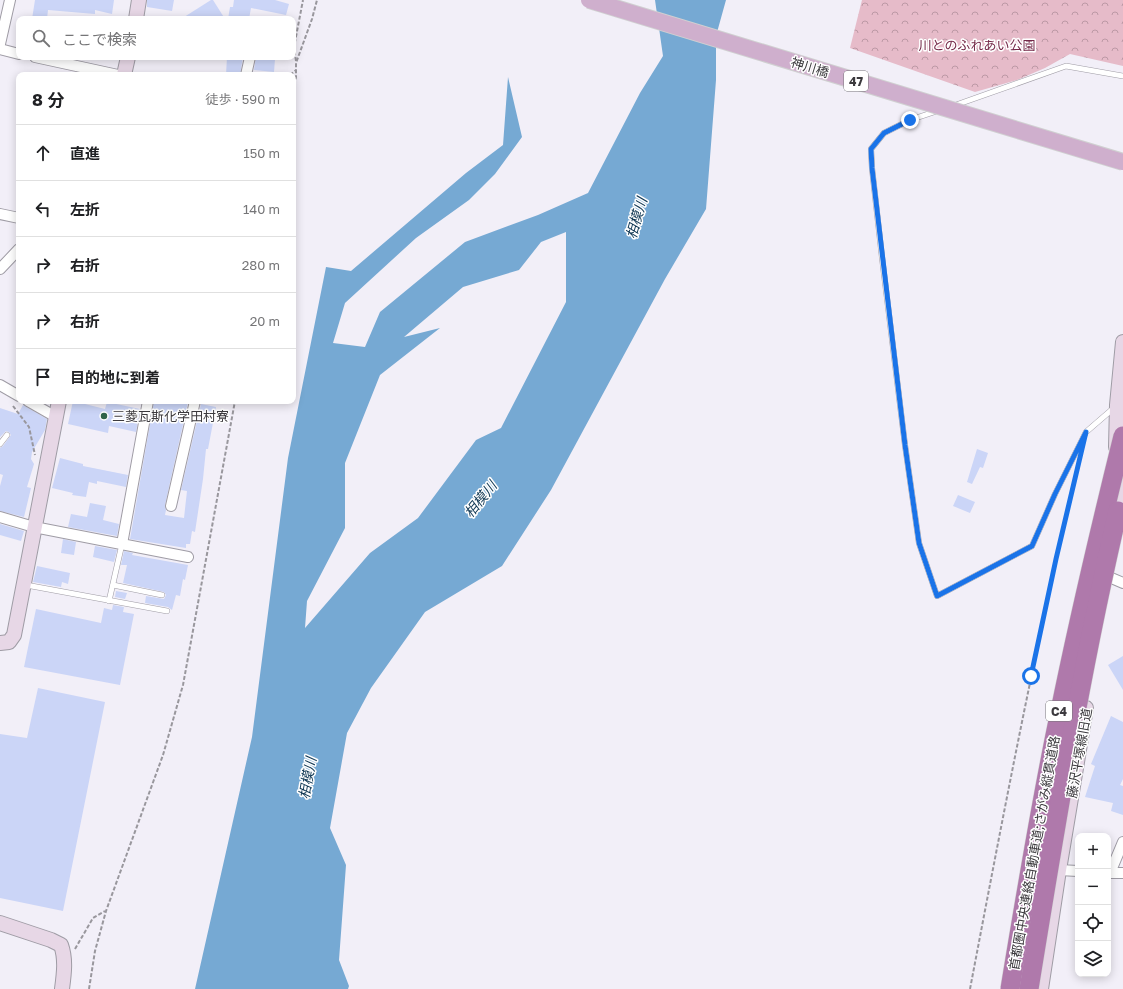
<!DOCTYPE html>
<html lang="ja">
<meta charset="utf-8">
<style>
:root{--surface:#fff;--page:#f2f2f2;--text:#202124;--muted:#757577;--line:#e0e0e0}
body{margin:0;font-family:"Golos Text","Noto Sans JP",sans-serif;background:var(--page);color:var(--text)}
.controls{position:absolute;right:12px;bottom:12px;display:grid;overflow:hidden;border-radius:8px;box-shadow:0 2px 10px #0003}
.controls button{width:36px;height:36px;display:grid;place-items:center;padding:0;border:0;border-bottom:1px solid var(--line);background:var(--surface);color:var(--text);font:20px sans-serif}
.stop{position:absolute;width:12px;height:12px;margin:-9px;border:3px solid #1a73e8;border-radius:50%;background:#fff}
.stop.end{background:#1a73e8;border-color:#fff;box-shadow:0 1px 4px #0008}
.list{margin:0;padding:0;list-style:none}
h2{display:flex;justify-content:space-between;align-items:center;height:52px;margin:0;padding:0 16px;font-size:17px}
h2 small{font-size:13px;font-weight:400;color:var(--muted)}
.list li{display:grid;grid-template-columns:26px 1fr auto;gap:12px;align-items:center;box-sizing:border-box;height:56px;padding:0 16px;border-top:1px solid var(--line)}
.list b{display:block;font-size:15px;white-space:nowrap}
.list em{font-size:13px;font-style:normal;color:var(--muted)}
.icon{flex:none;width:22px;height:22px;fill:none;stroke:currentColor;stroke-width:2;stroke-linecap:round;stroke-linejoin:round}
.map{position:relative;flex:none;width:1123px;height:989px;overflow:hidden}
.search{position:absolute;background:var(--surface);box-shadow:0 2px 10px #0003;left:16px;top:16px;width:280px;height:44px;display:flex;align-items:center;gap:10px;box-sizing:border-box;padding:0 14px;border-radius:8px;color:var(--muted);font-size:15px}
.panel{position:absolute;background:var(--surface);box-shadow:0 2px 10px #0003;left:16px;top:72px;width:280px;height:332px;border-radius:8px}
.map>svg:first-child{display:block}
.forest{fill:url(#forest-crowns)}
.water{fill:#76a9d3;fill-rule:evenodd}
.building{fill:#cbd5f7}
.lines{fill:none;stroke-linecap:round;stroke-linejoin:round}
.lane-casing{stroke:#9f9ca5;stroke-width:6}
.street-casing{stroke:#9f9ca5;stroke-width:12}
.secondary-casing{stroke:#9f9ca5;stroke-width:16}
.path{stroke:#99979d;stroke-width:2;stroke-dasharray:4 2;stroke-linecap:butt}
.lane{stroke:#fff;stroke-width:5}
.street{stroke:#fff;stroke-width:10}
.secondary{stroke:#e7d7e6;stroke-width:14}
.primary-bridge-casing{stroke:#d0d0d1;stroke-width:18;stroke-linecap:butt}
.highway-bridge-casing{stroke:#d0d0d1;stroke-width:20;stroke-linecap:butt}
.primary-bridge{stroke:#cfafcd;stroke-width:16}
.highway-bridge{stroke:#af79ab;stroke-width:19}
.route{stroke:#1a73e8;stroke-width:5}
.poi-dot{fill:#306449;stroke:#fff;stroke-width:1.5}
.labels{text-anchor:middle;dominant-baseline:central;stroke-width:3;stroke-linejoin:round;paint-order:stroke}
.shield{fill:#fff;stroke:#767578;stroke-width:1}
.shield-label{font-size:12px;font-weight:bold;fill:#3c3a3e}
.park-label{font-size:13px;fill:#742848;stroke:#fff}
.street-label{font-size:13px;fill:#3c3a3e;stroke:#fff}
.poi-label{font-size:13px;fill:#3c3a3e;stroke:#fff;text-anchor:start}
.water-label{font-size:14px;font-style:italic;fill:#0f3753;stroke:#fff}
</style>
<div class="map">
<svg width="1123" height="989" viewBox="0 0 1123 989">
<defs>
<pattern id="forest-crowns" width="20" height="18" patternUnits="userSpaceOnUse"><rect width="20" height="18" fill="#e6bbc9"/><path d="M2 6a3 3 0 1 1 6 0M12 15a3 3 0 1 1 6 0" fill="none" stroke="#bc99a5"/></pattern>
</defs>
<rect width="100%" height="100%" fill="#f2eff8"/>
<path class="forest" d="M 862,0 L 1123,0 L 1123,66 L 1070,54 L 1045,68 L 1017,80 L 975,92 L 850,48 Z"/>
<path class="water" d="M 655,0 L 726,0 L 716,36 L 716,80 L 706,209 L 665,279 L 551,490 L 502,566 L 425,612 L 371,688 L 347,733 L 330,828 L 346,865 L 339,960 L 349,986 L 348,989 L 195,989 L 252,737 L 288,458 L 326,267 L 351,271 L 466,173 L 503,145 L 508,77 L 522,137 L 495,174 L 469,200 L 416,238 L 345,303 L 333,343 L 365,347 L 380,312 L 465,242 L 538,215 L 588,193 L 640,93 L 663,56 ZM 566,232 L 566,302 L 501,428 L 476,440 L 418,518 L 370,553 L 305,628 L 307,601 L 345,528 L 345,463 L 380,375 L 440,328 L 404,337 L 463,287 L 519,270 L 541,242 Z"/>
<g class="building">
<path d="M 35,0 L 114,0 L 112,14 L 95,10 L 95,14 L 48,10 L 47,19 L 32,19 Z"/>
<path d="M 147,0 L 174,0 L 172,11 L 147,7 Z"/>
<path d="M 211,0 L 213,0 L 225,19 L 181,19 Z"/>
<path d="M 234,0 L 275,0 L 289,4 L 286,15 L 251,8 L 249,19 L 228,19 L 230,7 L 233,7 Z"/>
<path d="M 227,57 L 243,57 L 240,75 L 226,75 Z"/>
<path d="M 256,57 L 275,59 L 274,72 L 254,70 Z"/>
<path d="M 73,401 L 105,409 L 107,402 L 140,409 L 136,432 L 109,426 L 108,433 L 68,424 Z"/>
<path d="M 154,401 L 187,401 L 188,402 L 165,505 L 166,510 L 165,515 L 184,518 L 187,491 L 181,490 L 201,404 L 216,407 L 208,449 L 206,449 L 203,479 L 195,532 L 192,531 L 190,544 L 186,544 L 186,548 L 130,539 Z"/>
<path d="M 23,405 L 47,419 L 45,430 L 32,452 L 31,459 L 34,464 L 27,487 L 31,488 L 24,517 L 0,511 L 0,486 L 3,475 L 0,474 L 0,448 L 3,446 L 11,435 L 9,432 L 6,431 L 0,437 L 0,408 L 18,414 Z"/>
<path d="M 977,449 L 988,453 L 983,468 L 980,467 L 972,484 L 967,482 Z"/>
<path d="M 60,458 L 83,464 L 83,466 L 128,475 L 126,487 L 97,481 L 97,484 L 89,482 L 86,497 L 72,495 L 73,493 L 52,488 Z"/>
<path d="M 958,495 L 975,502 L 970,513 L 953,506 Z"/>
<path d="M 90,503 L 106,506 L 103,520 L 119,524 L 117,536 L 68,527 L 71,514 L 87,517 Z"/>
<path d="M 0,524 L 24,531 L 21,541 L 0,535 Z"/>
<path d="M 63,539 L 76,542 L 74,555 L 61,553 Z"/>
<path d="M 95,546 L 117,550 L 114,562 L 93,557 Z"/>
<path d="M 124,551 L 133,553 L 132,555 L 188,565 L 185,580 L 183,579 L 180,596 L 176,595 L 172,610 L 168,607 L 145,603 L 146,596 L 164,599 L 166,595 L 164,592 L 123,583 L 127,565 L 121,565 Z"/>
<path d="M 37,566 L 70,573 L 68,584 L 62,582 L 61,587 L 33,582 Z"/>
<path d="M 116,591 L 127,593 L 125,599 L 115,597 Z"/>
<path d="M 113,605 L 124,607 L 123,612 L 134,614 L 120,685 L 24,667 L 36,609 L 101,623 L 104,608 L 112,610 Z"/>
<path d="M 1123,656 L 1123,690 L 1108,665 Z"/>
<path d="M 38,688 L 105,702 L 63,911 L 0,898 L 0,734 L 27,738 Z"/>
<path d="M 1111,716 L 1123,722 L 1123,779 L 1120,785 L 1123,786 L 1123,815 L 1111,811 L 1113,803 L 1085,797 L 1095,766 L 1091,764 Z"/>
</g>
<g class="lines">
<defs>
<g id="lane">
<path d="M 953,106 L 1066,66 L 1123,76"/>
<path d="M 937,111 L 910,120 L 884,133 L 871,149 L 872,168 L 882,257 L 905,445 L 919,543 L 937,596 L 1032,546 L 1055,494 L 1086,432 L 1115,407"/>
<path d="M 0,444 L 7,435"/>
<path d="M 26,585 L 167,611"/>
<path d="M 113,585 L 162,595"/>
<path d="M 109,601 L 122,544"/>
</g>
<g id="street">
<path d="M 0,44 L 10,0"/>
<path d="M 0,49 L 19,54"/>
<path d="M 35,57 L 118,75"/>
<path d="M 246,75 L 250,57"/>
<path d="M 0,214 L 19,218"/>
<path d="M 0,269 L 19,249"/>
<path d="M 0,385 L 19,396"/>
<path d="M 28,401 L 56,417"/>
<path d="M 171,506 L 195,401"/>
<path d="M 0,517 L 34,527 L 188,557"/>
<path d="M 122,544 L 148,401"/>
<path d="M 1109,577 L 1123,583"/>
<path d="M 1059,870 L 1078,871"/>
<path d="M 1108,873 L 1123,873"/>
<path d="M 1110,873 L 1123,842"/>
</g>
<g id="secondary">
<path d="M 136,19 L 139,0"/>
<path d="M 124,75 L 128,57"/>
<path d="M 1116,447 L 1117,405 L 1123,342"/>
<path d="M 1118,470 L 1123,509"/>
<path d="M 0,643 L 9,642 L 14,635 L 59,401"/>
<path d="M 0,923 L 51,940 L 61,945 C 66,959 64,974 62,989"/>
<path d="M 1041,989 L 1059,870 L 1086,708"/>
</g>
</defs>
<use href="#lane" class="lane-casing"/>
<use href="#street" class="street-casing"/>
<use href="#secondary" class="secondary-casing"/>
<g class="path">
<path d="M 296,61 L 294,47 L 303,0"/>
<path d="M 290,75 L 296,70"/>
<path d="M 293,91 L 296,77 L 296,63 L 312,19 L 317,0"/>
<path d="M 13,406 L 29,427 L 35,455"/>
<path d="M 75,949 L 93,918 L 105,911"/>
<path d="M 89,989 L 95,951 L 106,911 L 163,755 L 183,685 L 235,401"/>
<path d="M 970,989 C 1003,816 1036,642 1077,471"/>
</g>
<use href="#lane" class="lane"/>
<use href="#street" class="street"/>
<use href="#secondary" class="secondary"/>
<defs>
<path id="primary-bridge" d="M 589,0 L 1123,162"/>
<g id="highway-bridge">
<path d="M 1010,989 C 1025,898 1040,806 1059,716 C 1078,622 1100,529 1123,436"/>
<path d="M 1029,989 C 1055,829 1081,669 1118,511"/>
</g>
</defs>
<use href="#primary-bridge" class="primary-bridge-casing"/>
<use href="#highway-bridge" class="highway-bridge-casing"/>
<use href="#primary-bridge" class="primary-bridge"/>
<use href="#highway-bridge" class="highway-bridge"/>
</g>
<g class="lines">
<path class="route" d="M 910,120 L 884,133 L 871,149 L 872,168 L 905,445 L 919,543 L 937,596 L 1032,546 L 1055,494 L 1086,432 L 1056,559 L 1031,676"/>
</g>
<circle class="poi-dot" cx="104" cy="416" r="4"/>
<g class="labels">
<g class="shield">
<rect x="844" y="71" width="24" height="20" rx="3"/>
<rect x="1046" y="701" width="26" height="20" rx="3"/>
</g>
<g class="shield-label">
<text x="856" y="81">47</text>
<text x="1059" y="711">C4</text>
</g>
<g class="park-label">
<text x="977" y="45">川とのふれあい公園</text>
</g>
<g class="street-label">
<text transform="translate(810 67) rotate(17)">神川橋</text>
<text transform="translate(1079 753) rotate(-80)">藤沢平塚線旧道</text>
<text transform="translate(1034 853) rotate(-80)">首都圏中央連絡自動車道;さがみ縦貫道路</text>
</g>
<g class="poi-label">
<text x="112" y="416">三菱瓦斯化学田村寮</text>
</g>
<g class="water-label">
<text transform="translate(636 218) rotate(-74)">相模川</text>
<text transform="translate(480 499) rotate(-51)">相模川</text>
<text transform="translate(307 778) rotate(-80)">相模川</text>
</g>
</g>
</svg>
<div class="controls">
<button>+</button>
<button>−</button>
<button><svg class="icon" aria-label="locate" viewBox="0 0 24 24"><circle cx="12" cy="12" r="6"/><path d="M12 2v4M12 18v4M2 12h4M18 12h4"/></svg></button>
<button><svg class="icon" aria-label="layers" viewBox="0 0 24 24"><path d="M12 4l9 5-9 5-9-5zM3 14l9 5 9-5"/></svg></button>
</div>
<div class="stop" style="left:1031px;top:676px"></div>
<div class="stop end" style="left:910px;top:120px"></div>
<div class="search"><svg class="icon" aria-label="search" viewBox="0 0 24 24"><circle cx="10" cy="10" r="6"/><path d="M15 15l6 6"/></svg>ここで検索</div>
<section class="panel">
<h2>8 分<small>徒歩 · 590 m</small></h2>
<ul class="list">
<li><svg class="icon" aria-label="ahead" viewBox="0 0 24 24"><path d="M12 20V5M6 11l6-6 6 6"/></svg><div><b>直進</b></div><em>150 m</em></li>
<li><svg class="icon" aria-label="left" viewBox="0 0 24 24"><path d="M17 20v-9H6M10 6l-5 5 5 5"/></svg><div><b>左折</b></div><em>140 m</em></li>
<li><svg class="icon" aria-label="right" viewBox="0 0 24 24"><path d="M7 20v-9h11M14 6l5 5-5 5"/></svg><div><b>右折</b></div><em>280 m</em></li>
<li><svg class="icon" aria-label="right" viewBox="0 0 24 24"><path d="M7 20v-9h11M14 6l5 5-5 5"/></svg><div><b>右折</b></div><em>20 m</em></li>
<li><svg class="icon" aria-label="arrive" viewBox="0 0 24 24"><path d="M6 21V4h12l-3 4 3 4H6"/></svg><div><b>目的地に到着</b></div></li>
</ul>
</section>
</div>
